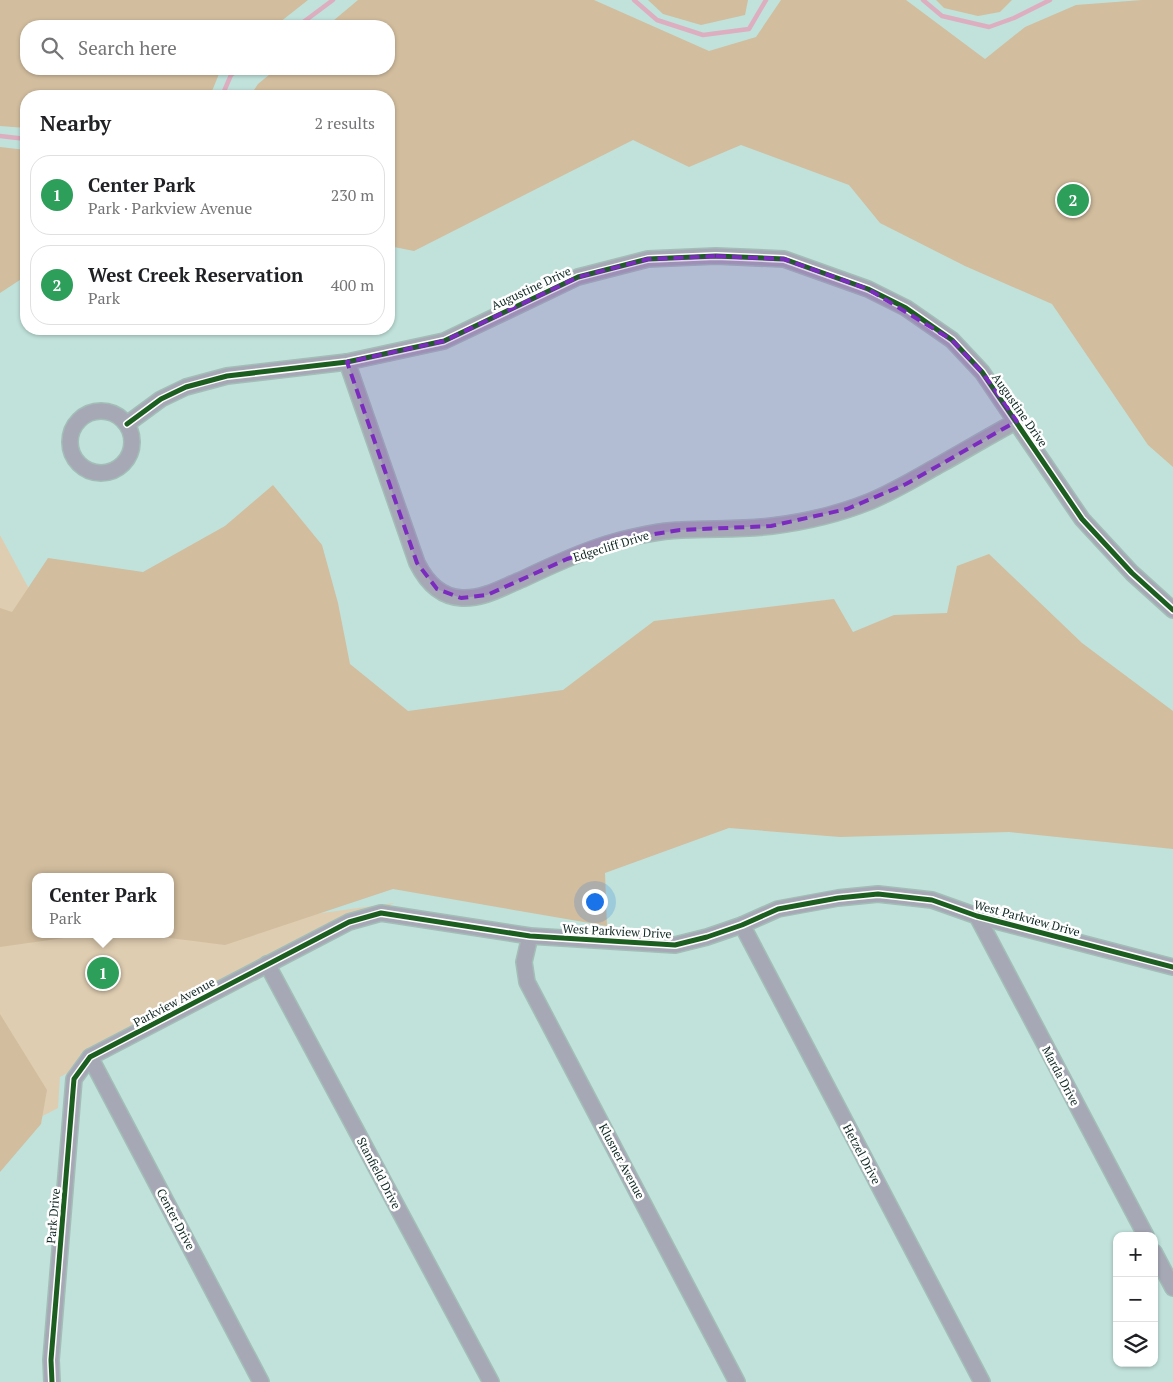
<!DOCTYPE html>
<meta charset="utf-8">
<style>
:root{--surface:#fff;--page:#f6f6f6;--text:#202124;--muted:#757577;--line:#e0e0e0;--accent:#4c6862}
body{margin:0;font-family:"PT Serif",serif;background:var(--page);color:var(--text)}
.controls{position:absolute;right:15px;bottom:15px;display:grid;overflow:hidden;border-radius:10px;box-shadow:0 1px 4px #0004}
.controls button{width:45px;height:45px;display:grid;place-items:center;padding:0;border:0;border-bottom:1px solid var(--line);background:var(--surface);color:var(--text);font:25px sans-serif}
.you{position:absolute;left:594px;top:901px;width:18px;height:18px;margin:-12px;border:4px solid #fff;border-radius:50%;background:#1a73e8;box-shadow:0 0 0 8px #1a73e833}
.badge{display:grid;place-items:center;width:32px;height:32px;border-radius:50%;background:var(--accent);color:#fff;font-size:16px;font-weight:700}
.pin{position:absolute;translate:-50% -50%;border:2px solid #fff;box-shadow:0 1px 5px #0006}
.popup{position:absolute;left:32px;top:873px;width:142px;height:65px;box-sizing:border-box;display:grid;place-content:center;border-radius:10px;background:var(--surface);filter:drop-shadow(0 1px 4px #0005);font-size:16px;white-space:nowrap;color:var(--muted)}
.popup b{font-size:19px;color:var(--text)}
.popup::after{content:'';position:absolute;left:50%;top:100%;margin-left:-10px;border:10px solid transparent;border-top-color:var(--surface)}
.list{margin:0;padding:0;list-style:none}
h2{display:flex;justify-content:space-between;align-items:center;height:65px;margin:0;padding:0 20px;font-size:21px}
h2 small{font-size:16px;font-weight:400;color:var(--muted)}
.list li{display:grid;grid-template-columns:32px 1fr auto;gap:15px;align-items:center;box-sizing:border-box;height:80px;margin:0 10px 10px;padding:0 10px;border:1px solid var(--line);border-radius:20px}
.list b{display:block;font-size:19px;white-space:nowrap}
.list p{margin:0;font-size:16px;white-space:nowrap;color:var(--muted)}
.list em{font-size:16px;font-style:normal;color:var(--muted)}
.icon{flex:none;width:28px;height:28px;fill:none;stroke:currentColor;stroke-width:2;stroke-linecap:round;stroke-linejoin:round}
.map{position:relative;flex:none;width:1173px;height:1382px;overflow:hidden}
.search{position:absolute;background:var(--surface);box-shadow:0 1px 4px #0004;left:20px;top:20px;width:375px;height:55px;display:flex;align-items:center;gap:12px;box-sizing:border-box;padding:0 18px;border-radius:20px;color:var(--muted);font-size:19px}
.panel{position:absolute;background:var(--surface);box-shadow:0 1px 4px #0004;left:20px;top:90px;width:375px;height:245px;border-radius:20px}
.map>svg:first-child{display:block}
.green{fill:#dfcdb1}
.forest{fill:#d2bd9e}
.lines{fill:none;stroke-linecap:round;stroke-linejoin:round}
.stream{stroke:#ddaec0;stroke-width:4.5}
.minor-casing{stroke:#a2beb7;stroke-width:18}
.minor{stroke:#a7a8b6;stroke-width:15}
.cycleway-casing{stroke:#fff;stroke-width:8}
.cycleway{stroke:#1b5e20;stroke-width:5}
.marked{fill:#7b2cbf;fill-opacity:0.2;stroke:#7b2cbf;stroke-width:4;stroke-dasharray:10 6;stroke-linejoin:round}
.labels{text-anchor:middle;dominant-baseline:central;stroke-width:5;stroke-linejoin:round;paint-order:stroke}
.street-label{font-size:12px;fill:#0e2722;stroke:#fff}
</style>
<div class="map">
<svg width="1173" height="1382" viewBox="0 0 1173 1382">
<rect width="100%" height="100%" fill="#c0e2da"/>
<path class="green" d="M 0,535 L 56,639 L 36,877 L 36,934 L 170,934 L 394,903 L 60,1077 L 58,1108 L 0,1138 Z"/>
<g class="forest">
<path d="M 0,0 L 308,0 L 275,26 L 26,26 L 26,69 L 221,69 L 210,96 L 26,96 L 26,128 L 0,126 Z"/>
<path d="M 358,0 L 594,0 L 709,51 L 756,37 L 781,0 L 906,0 L 985,59 L 1025,27 L 1076,5 L 1142,0 L 1173,0 L 1173,467 L 1148,445 L 1052,304 L 965,266 L 880,223 L 849,185 L 741,145 L 689,167 L 633,140 L 414,251 L 389,246 L 389,96 L 250,96 L 258,84 L 276,69 L 389,69 L 389,26 L 327,26 Z"/>
<path d="M 648,0 L 748,0 L 745,15 L 701,25 L 663,14 Z"/>
<path d="M 936,0 L 1012,0 L 1000,12 L 978,16 L 944,8 Z"/>
<path d="M 0,147 L 26,150 L 26,276 L 0,293 Z"/>
<path d="M 273,485 L 322,545 L 338,603 L 350,664 L 408,711 L 563,690 L 654,621 L 834,599 L 853,632 L 894,615 L 947,613 L 957,566 L 989,554 L 1082,643 L 1173,711 L 1173,849 L 1009,832 L 840,837 L 729,828 L 605,873 L 607,926 L 393,889 L 225,945 L 138,934 L 170,934 L 170,877 L 36,877 L 36,934 L 92,934 L 0,947 L 0,608 L 12,612 L 48,558 L 143,572 L 225,526 Z"/>
<path d="M 0,1014 L 47,1090 L 41,1124 L 0,1172 Z"/>
</g>
<g class="lines">
<g class="stream">
<path d="M 634,0 L 657,20 L 703,35 L 749,29 L 766,0"/>
<path d="M 923,0 L 942,16 L 989,27 L 1014,18 L 1050,0"/>
<path d="M 298,26 L 333,0"/>
<path d="M 222,96 L 231,75 L 240,69"/>
<path d="M 0,136 L 26,139"/>
</g>
<defs>
<g id="minor">
<path d="M 347,362 L 417,563 C 426,581 440,597 462,598 C 484,599 503,587 523,579 C 550,566 578,553 607,544 C 631,537 656,531 681,530 C 711,528 742,530 772,526 C 805,522 839,514 871,501 C 895,491 918,477 941,464 C 966,450 991,435 1017,421"/>
<circle cx="101" cy="442" r="31"/>
<path d="M 127,424 L 161,399 L 186,387 L 227,376 L 347,362 L 444,341 L 578,277 L 648,259 L 716,256 L 784,259 L 868,289 L 906,308 L 952,340 L 982,372 L 1082,519 L 1132,573 L 1173,610"/>
<path d="M 977,916 L 1146,1236"/>
<path d="M 742,925 L 982,1382"/>
<path d="M 530,936 L 524,962 L 527,982 L 737,1382"/>
<path d="M 267,964 L 491,1382"/>
<path d="M 90,1057 L 261,1382"/>
<path d="M 1154,1252 L 1173,1288"/>
<path d="M 52,1382 L 51,1360 L 74,1079 L 90,1057 L 349,922 L 381,913 L 530,936 L 675,945 L 707,937 L 742,925 L 778,909 L 838,898 L 878,894 L 932,900 L 977,916 L 1173,967"/>
</g>
</defs>
<use href="#minor" class="minor-casing"/>
<use href="#minor" class="minor"/>
<defs>
<g id="cycleway">
<path d="M 127,424 L 161,399 L 186,387 L 227,376 L 347,362 L 444,341 L 578,277 L 648,259 L 716,256 L 784,259 L 868,289 L 906,308 L 952,340 L 982,372 L 1082,519 L 1132,573 L 1173,610"/>
<path d="M 52,1382 L 51,1360 L 74,1079 L 90,1057 L 349,922 L 381,913 L 530,936 L 675,945 L 707,937 L 742,925 L 778,909 L 838,898 L 878,894 L 932,900 L 977,916 L 1173,967"/>
</g>
</defs>
<use href="#cycleway" class="cycleway-casing"/>
<use href="#cycleway" class="cycleway"/>
</g>
<path class="marked" d="M 716,256 L 784,259 L 868,289 L 952,340 L 982,372 L 1017,421 L 906,484 L 847,509 L 771,526 L 680,530 L 629,538 L 567,559 L 487,595 L 461,598 L 437,589 L 417,563 L 347,362 L 444,341 L 578,277 L 648,259 Z"/>
<g class="labels">
<g class="street-label">
<text transform="translate(531 288) rotate(-25)">Augustine Drive</text>
<text transform="translate(1020 410) rotate(55)">Augustine Drive</text>
<text transform="translate(611 546) rotate(-17)">Edgecliff Drive</text>
<text transform="translate(1027 918) rotate(15)">West Parkview Drive</text>
<text transform="translate(617 931) rotate(3)">West Parkview Drive</text>
<text transform="translate(174 1002) rotate(-28)">Parkview Avenue</text>
<text transform="translate(1061 1076) rotate(62)">Marda Drive</text>
<text transform="translate(862 1154) rotate(62)">Hetzel Drive</text>
<text transform="translate(622 1161) rotate(62)">Klusner Avenue</text>
<text transform="translate(379 1173) rotate(62)">Stanfield Drive</text>
<text transform="translate(53 1216) rotate(-85)">Park Drive</text>
<text transform="translate(176 1219) rotate(62)">Center Drive</text>
</g>
</g>
</svg>
<div class="controls">
<button>+</button>
<button>−</button>
<button><svg class="icon" aria-label="layers" viewBox="0 0 24 24"><path d="M12 4l9 5-9 5-9-5zM3 14l9 5 9-5"/></svg></button>
</div>
<div class="you"></div>
<div class="pin badge" style="left:103px;top:973px;background:#2e9e5b">1</div>
<div class="popup"><b>Center Park</b>Park</div>
<div class="pin badge" style="left:1073px;top:200px;background:#2e9e5b">2</div>
<div class="search"><svg class="icon" aria-label="search" viewBox="0 0 24 24"><circle cx="10" cy="10" r="6"/><path d="M15 15l6 6"/></svg>Search here</div>
<section class="panel">
<h2>Nearby<small>2 results</small></h2>
<ul class="list">
<li><span class="badge" style="background:#2e9e5b">1</span><div><b>Center Park</b><p>Park · Parkview Avenue</p></div><em>230 m</em></li>
<li><span class="badge" style="background:#2e9e5b">2</span><div><b>West Creek Reservation</b><p>Park</p></div><em>400 m</em></li>
</ul>
</section>
</div>
